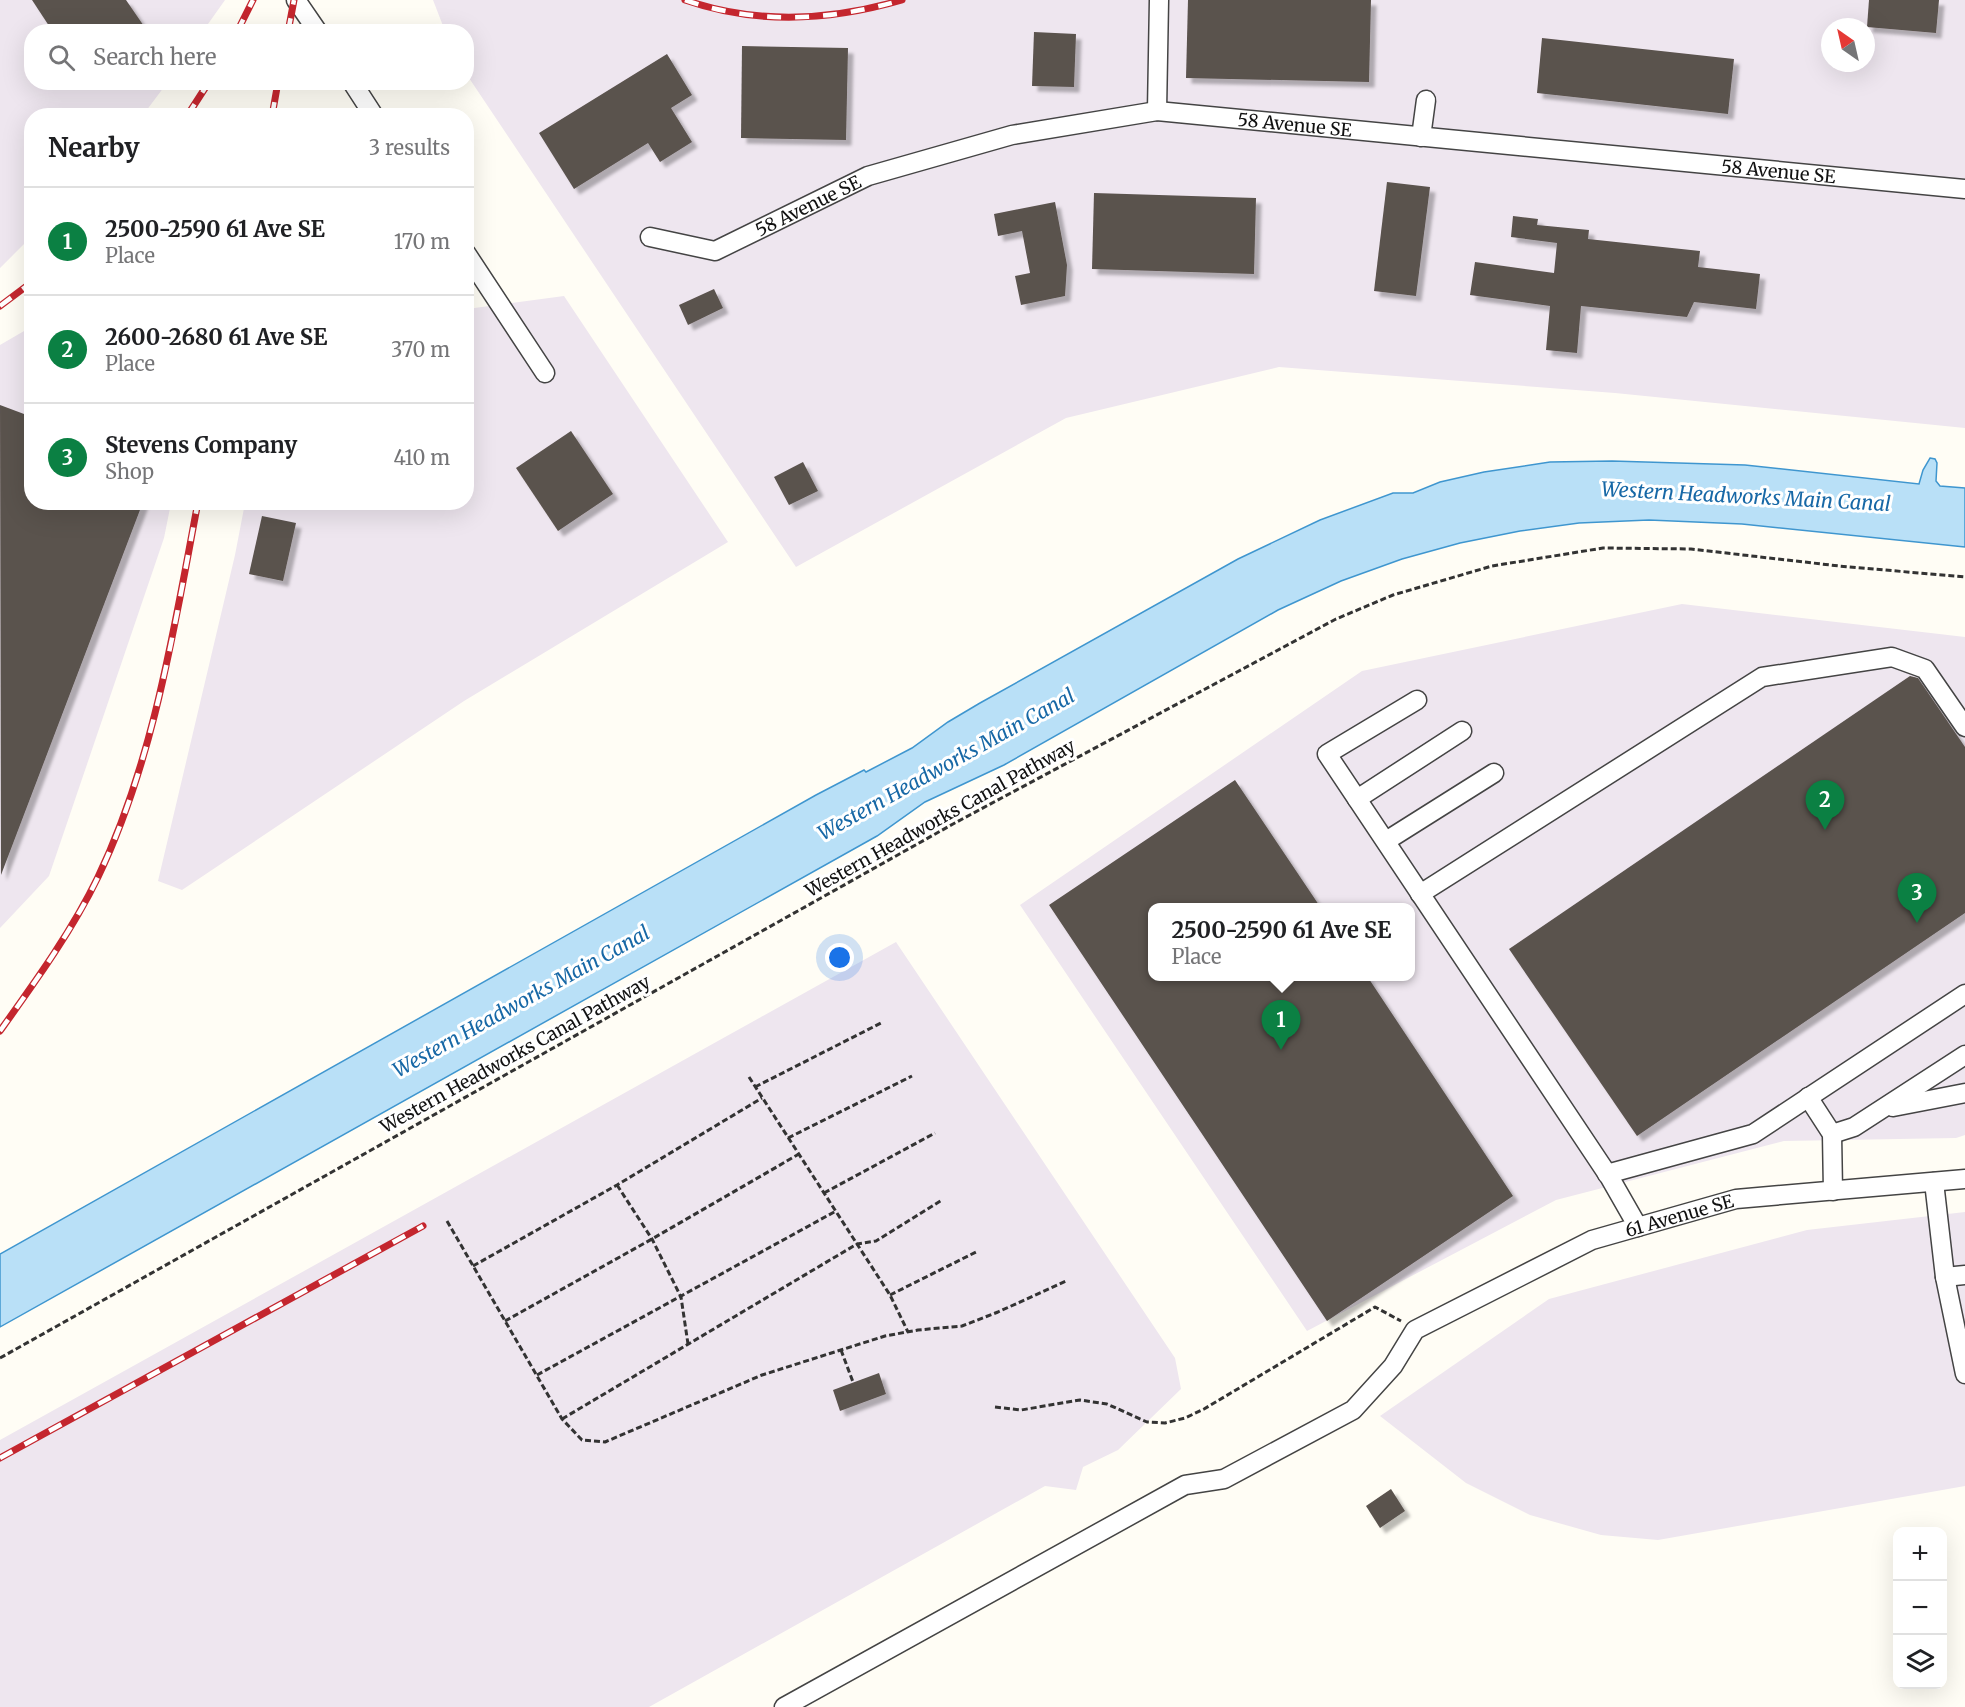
<!DOCTYPE html>
<meta charset="utf-8">
<style>
:root{--surface:#fff;--page:#f6f6f6;--text:#202124;--muted:#757577;--line:#e0e0e0;--accent:#0b8043}
body{margin:0;font-family:Merriweather,serif;background:var(--page);color:var(--text)}
.controls{position:absolute;right:18px;bottom:18px;display:grid;overflow:hidden;border-radius:12px;box-shadow:0 6px 24px #0002}
.controls button{width:54px;height:54px;display:grid;place-items:center;padding:0;border:0;border-bottom:2px solid var(--line);background:var(--surface);color:var(--text);font:30px sans-serif}
.compass{position:absolute;left:1821px;top:18px;width:54px;height:54px;border-radius:50%;background:var(--surface);box-shadow:0 6px 24px #0002;rotate:326deg}
.you{position:absolute;left:840px;top:958px;width:21px;height:21px;margin:-15px;border:4px solid #fff;border-radius:50%;background:#1a73e8;box-shadow:0 0 0 9px #1a73e833}
.badge{display:grid;place-items:center;width:39px;height:39px;border-radius:50%;background:var(--accent);color:#fff;font-size:20px;font-weight:700}
.pin{position:absolute;translate:-50% -50px;filter:drop-shadow(0 2px 3px #0008)}
.pin::after{content:'';position:absolute;top:32px;width:21px;height:18px;background:inherit;clip-path:polygon(0 0,100% 0,50% 100%)}
.popup{position:absolute;left:1148px;top:903px;width:267px;height:78px;box-sizing:border-box;display:grid;place-content:center;border-radius:12px;background:var(--surface);filter:drop-shadow(0 2px 4px #0005);font-size:20px;white-space:nowrap;color:var(--muted)}
.popup b{font-size:22px;color:var(--text)}
.popup::after{content:'';position:absolute;left:50%;top:100%;margin-left:-12px;border:12px solid transparent;border-top-color:var(--surface)}
.list{margin:0;padding:0;list-style:none}
h2{display:flex;justify-content:space-between;align-items:center;height:78px;margin:0;padding:0 24px;font-size:26px}
h2 small{font-size:20px;font-weight:400;color:var(--muted)}
.list li{display:grid;grid-template-columns:39px 1fr auto;gap:18px;align-items:center;box-sizing:border-box;height:108px;padding:0 24px;border-top:2px solid var(--line)}
.list b{display:block;font-size:22px;white-space:nowrap}
.list p{margin:0;font-size:20px;white-space:nowrap;color:var(--muted)}
.list em{font-size:20px;font-style:normal;color:var(--muted)}
.icon{flex:none;width:33px;height:33px;fill:none;stroke:currentColor;stroke-width:2;stroke-linecap:round;stroke-linejoin:round}
.map{position:relative;flex:none;width:1965px;height:1707px;overflow:hidden}
.search{position:absolute;background:var(--surface);box-shadow:0 6px 24px #0002;left:24px;top:24px;width:450px;height:66px;display:flex;align-items:center;gap:15px;box-sizing:border-box;padding:0 21px;border-radius:24px;color:var(--muted);font-size:22px}
.panel{position:absolute;background:var(--surface);box-shadow:0 6px 24px #0002;left:24px;top:108px;width:450px;height:402px;border-radius:24px}
.map>svg:first-child{display:block}
.industrial{fill:#eee6ef;fill-rule:evenodd}
.water{fill:#b9e0f7;stroke:#3f96cf;stroke-width:1.5}
.building{fill:#5a524d;filter:url(#shadow)}
.lines{fill:none;stroke-linecap:round;stroke-linejoin:round}
.minor-casing{stroke:#444;stroke-width:21}
.path{stroke:#333;stroke-width:3;stroke-dasharray:6 3;stroke-linecap:butt}
.minor{stroke:#fff;stroke-width:18}
.rail-casing{stroke:#c4262e;stroke-width:7}
.rail{stroke:#fff;stroke-width:4.5;stroke-dasharray:14;stroke-linecap:butt}
.labels{text-anchor:middle;dominant-baseline:central;stroke-width:6;stroke-linejoin:round;paint-order:stroke}
.street-label{font-size:18px;fill:#111;stroke:#fff}
.water-label{font-size:20px;font-style:italic;fill:#1768a6;stroke:#fff}
</style>
<div class="map">
<svg width="1965" height="1707" viewBox="0 0 1965 1707">
<defs>
<filter id="shadow"><feDropShadow dx="5.5" dy="5.5" stdDeviation="1.5" flood-color="#0004"/></filter>
</defs>
<rect width="100%" height="100%" fill="#fffdf5"/>
<g class="industrial">
<path d="M 0,0 L 225,0 L 203,31 L 32,32 L 32,82 L 167,83 L 143,115 L 32,116 L 31,237 L 0,268 Z"/>
<path d="M 433,0 L 1965,0 L 1965,428 L 1615,393 L 1279,367 L 1066,418 L 796,567 L 467,75 L 466,32 L 445,31 ZM 1830,27 L 1866,27 L 1866,63 L 1830,63 Z"/>
<path d="M 564,296 L 728,542 L 464,701 L 182,890 L 158,881 L 235,555 L 245,503 L 466,502 L 467,309 Z"/>
<path d="M 31,327 L 32,502 L 171,503 L 164,538 L 49,876 L 0,928 L 0,345 Z"/>
<path d="M 1682,604 L 1965,637 L 1965,1135 L 1956,1138 L 1784,1141 L 1556,1200 L 1307,1331 L 1020,905 L 1362,671 ZM 1152,908 L 1410,908 L 1410,976 L 1152,976 Z"/>
<path d="M 896,942 L 1175,1358 L 1181,1389 L 1118,1450 L 1083,1467 L 1076,1490 L 1045,1486 L 649,1707 L 0,1707 L 0,1440 Z"/>
<path d="M 1965,1212 L 1965,1486 L 1658,1540 L 1601,1535 L 1530,1515 L 1466,1483 L 1380,1416 L 1549,1299 L 1807,1230 Z"/>
</g>
<path class="water" d="M 1930,458 L 1935,459 L 1937,463 L 1936,481 L 1940,486 L 1965,488 L 1965,547 L 1742,524 L 1649,520 L 1579,523 L 1520,531 L 1460,543 L 1402,559 L 1341,581 L 1278,610 L 1004,765 L 925,802 L 877,836 L 0,1327 L 0,1254 L 816,795 L 864,770 L 866,772 L 912,748 L 948,722 L 980,703 L 1238,559 L 1320,520 L 1393,493 L 1413,493 L 1440,482 L 1484,472 L 1550,462 L 1612,461 L 1745,465 L 1919,484 L 1923,470 Z"/>
<g class="building">
<path d="M 32,0 L 126,0 L 148,32 L 53,32 Z"/>
<path d="M 1188,0 L 1371,0 L 1369,82 L 1186,78 Z"/>
<path d="M 1869,0 L 1939,0 L 1936,33 L 1867,27 Z"/>
<path d="M 1034,32 L 1076,34 L 1074,87 L 1032,86 Z"/>
<path d="M 1542,38 L 1734,59 L 1728,114 L 1537,93 Z"/>
<path d="M 742,46 L 848,48 L 846,140 L 741,138 Z"/>
<path d="M 667,54 L 692,95 L 671,108 L 692,142 L 660,162 L 648,143 L 574,189 L 539,133 Z"/>
<path d="M 1387,182 L 1430,187 L 1416,296 L 1374,291 Z"/>
<path d="M 1094,193 L 1256,198 L 1254,274 L 1092,269 Z"/>
<path d="M 1055,202 L 1067,265 L 1065,296 L 1021,305 L 1015,276 L 1030,273 L 1022,231 L 998,236 L 994,214 Z"/>
<path d="M 1513,216 L 1538,219 L 1537,225 L 1589,230 L 1588,239 L 1700,251 L 1698,267 L 1760,274 L 1756,309 L 1694,302 L 1687,317 L 1581,306 L 1577,353 L 1546,350 L 1550,306 L 1470,295 L 1475,262 L 1554,273 L 1557,243 L 1511,237 Z"/>
<path d="M 714,289 L 723,308 L 688,325 L 679,305 Z"/>
<path d="M 0,405 L 32,417 L 32,502 L 143,502 L 1,875 Z"/>
<path d="M 571,431 L 613,494 L 558,531 L 516,468 Z"/>
<path d="M 803,462 L 818,491 L 789,505 L 774,477 Z"/>
<path d="M 262,516 L 296,523 L 283,581 L 249,574 Z"/>
<path d="M 1910,676 L 1918,678 L 1965,747 L 1965,913 L 1637,1136 L 1509,949 Z"/>
<path d="M 1235,780 L 1321,908 L 1152,908 L 1152,976 L 1367,976 L 1513,1196 L 1327,1321 L 1049,905 Z"/>
<path d="M 879,1373 L 886,1394 L 840,1411 L 833,1390 Z"/>
<path d="M 1391,1489 L 1405,1511 L 1380,1528 L 1366,1506 Z"/>
</g>
<g class="lines">
<defs>
<g id="minor">
<path d="M 296,0 L 318,32"/>
<path d="M 352,82 L 374,116"/>
<path d="M 1157,111 L 1159,0"/>
<path d="M 1421,137 L 1426,100"/>
<path id="s1" d="M 650,237 L 715,251 L 868,176 L 1012,135 L 1157,111 L 1965,189"/>
<path d="M 466,253 L 545,373"/>
<path d="M 1417,700 L 1327,754 L 1610,1178 L 1638,1227"/>
<path d="M 1357,799 L 1462,731"/>
<path d="M 1386,841 L 1494,773"/>
<path d="M 1420,894 L 1762,677 L 1892,657 L 1925,669 L 1965,727"/>
<path d="M 1808,1097 L 1832,1134 L 1833,1191"/>
<path d="M 1893,1107 L 1965,1093"/>
<path d="M 1832,1134 L 1854,1127 L 1965,1055"/>
<path d="M 1607,1174 L 1753,1134 L 1965,994"/>
<path d="M 1934,1182 L 1945,1277 L 1965,1374"/>
<path d="M 1945,1277 L 1965,1275"/>
<path id="s2" d="M 784,1707 L 1185,1485 L 1224,1479 L 1353,1410 L 1393,1366 L 1415,1330 L 1592,1240 L 1736,1199 L 1965,1179"/>
</g>
</defs>
<use href="#minor" class="minor-casing"/>
<g class="path">
<path d="M 749,1077 L 890,1295 L 908,1332"/>
<path d="M 755,1087 L 881,1023"/>
<path d="M 788,1138 L 912,1076"/>
<path d="M 617,1185 L 652,1239 L 681,1297 L 688,1344"/>
<path d="M 824,1193 L 935,1133"/>
<path d="M 447,1221 L 562,1419 L 582,1440 L 605,1442 L 762,1375 L 885,1336 L 918,1330 L 962,1326 L 998,1312 L 1066,1281"/>
<path d="M 473,1266 L 617,1185 L 762,1098"/>
<path d="M 890,1295 L 978,1251"/>
<path d="M 505,1321 L 652,1239 L 799,1154"/>
<path d="M 841,1350 L 853,1382"/>
<path d="M 0,1358 L 953,824 L 1336,619 L 1393,595 L 1492,566 L 1603,548 L 1691,549 L 1839,566 L 1965,577"/>
<path d="M 537,1375 L 836,1211"/>
<path d="M 995,1407 L 1021,1410 L 1080,1400 L 1107,1404 L 1147,1422 L 1165,1423 L 1185,1418 L 1204,1409 L 1375,1307 L 1401,1321"/>
<path d="M 562,1419 L 857,1244 L 876,1241 L 942,1200"/>
</g>
<use href="#minor" class="minor"/>
<defs>
<g id="rail">
<path d="M 685,0 C 757,25 830,21 902,0"/>
<path d="M 237,32 L 253,0"/>
<path d="M 288,32 L 294,0"/>
<path d="M 187,116 L 209,82"/>
<path d="M 272,116 L 278,82"/>
<path d="M 0,306 L 32,282"/>
<path d="M 0,1031 C 35,982 72,931 98,877 C 154,760 174,628 198,502"/>
<path d="M 0,1458 L 423,1226"/>
</g>
</defs>
<use href="#rail" class="rail-casing"/>
<use href="#rail" class="rail"/>
</g>
<g class="labels">
<g class="street-label">
<text stroke="none"><textPath href="#s1" startOffset="672">58 Avenue SE</textPath></text>
<text stroke="none"><textPath href="#s1" startOffset="1158">58 Avenue SE</textPath></text>
<text stroke="none"><textPath href="#s1" startOffset="170">58 Avenue SE</textPath></text>
<text transform="translate(940 818) rotate(-29)">Western Headworks Canal Pathway</text>
<text transform="translate(515 1054) rotate(-29)">Western Headworks Canal Pathway</text>
<text stroke="none"><textPath href="#s2" startOffset="1035">61 Avenue SE</textPath></text>
</g>
<g class="water-label">
<text transform="translate(1746 496) rotate(3)">Western Headworks Main Canal</text>
<text transform="translate(946 764) rotate(-29)">Western Headworks Main Canal</text>
<text transform="translate(521 1001) rotate(-29)">Western Headworks Main Canal</text>
</g>
</g>
</svg>
<div class="controls">
<button>+</button>
<button>−</button>
<button><svg class="icon" aria-label="layers" viewBox="0 0 24 24"><path d="M12 4l9 5-9 5-9-5zM3 14l9 5 9-5"/></svg></button>
</div>
<svg class="compass" viewBox="-18 -18 36 36"><path d="M0-13l5 13h-10z" fill="#e53935"/><path d="M0 13l5-13h-10z" fill="#757577"/></svg>
<div class="you"></div>
<div class="pin badge" style="left:1281px;top:1050px">1</div>
<div class="popup"><b>2500-2590 61 Ave SE</b>Place</div>
<div class="pin badge" style="left:1825px;top:830px">2</div>
<div class="pin badge" style="left:1917px;top:923px">3</div>
<div class="search"><svg class="icon" aria-label="search" viewBox="0 0 24 24"><circle cx="10" cy="10" r="6"/><path d="M15 15l6 6"/></svg>Search here</div>
<section class="panel">
<h2>Nearby<small>3 results</small></h2>
<ul class="list">
<li><span class="badge">1</span><div><b>2500-2590 61 Ave SE</b><p>Place</p></div><em>170 m</em></li>
<li><span class="badge">2</span><div><b>2600-2680 61 Ave SE</b><p>Place</p></div><em>370 m</em></li>
<li><span class="badge">3</span><div><b>Stevens Company</b><p>Shop</p></div><em>410 m</em></li>
</ul>
</section>
</div>
